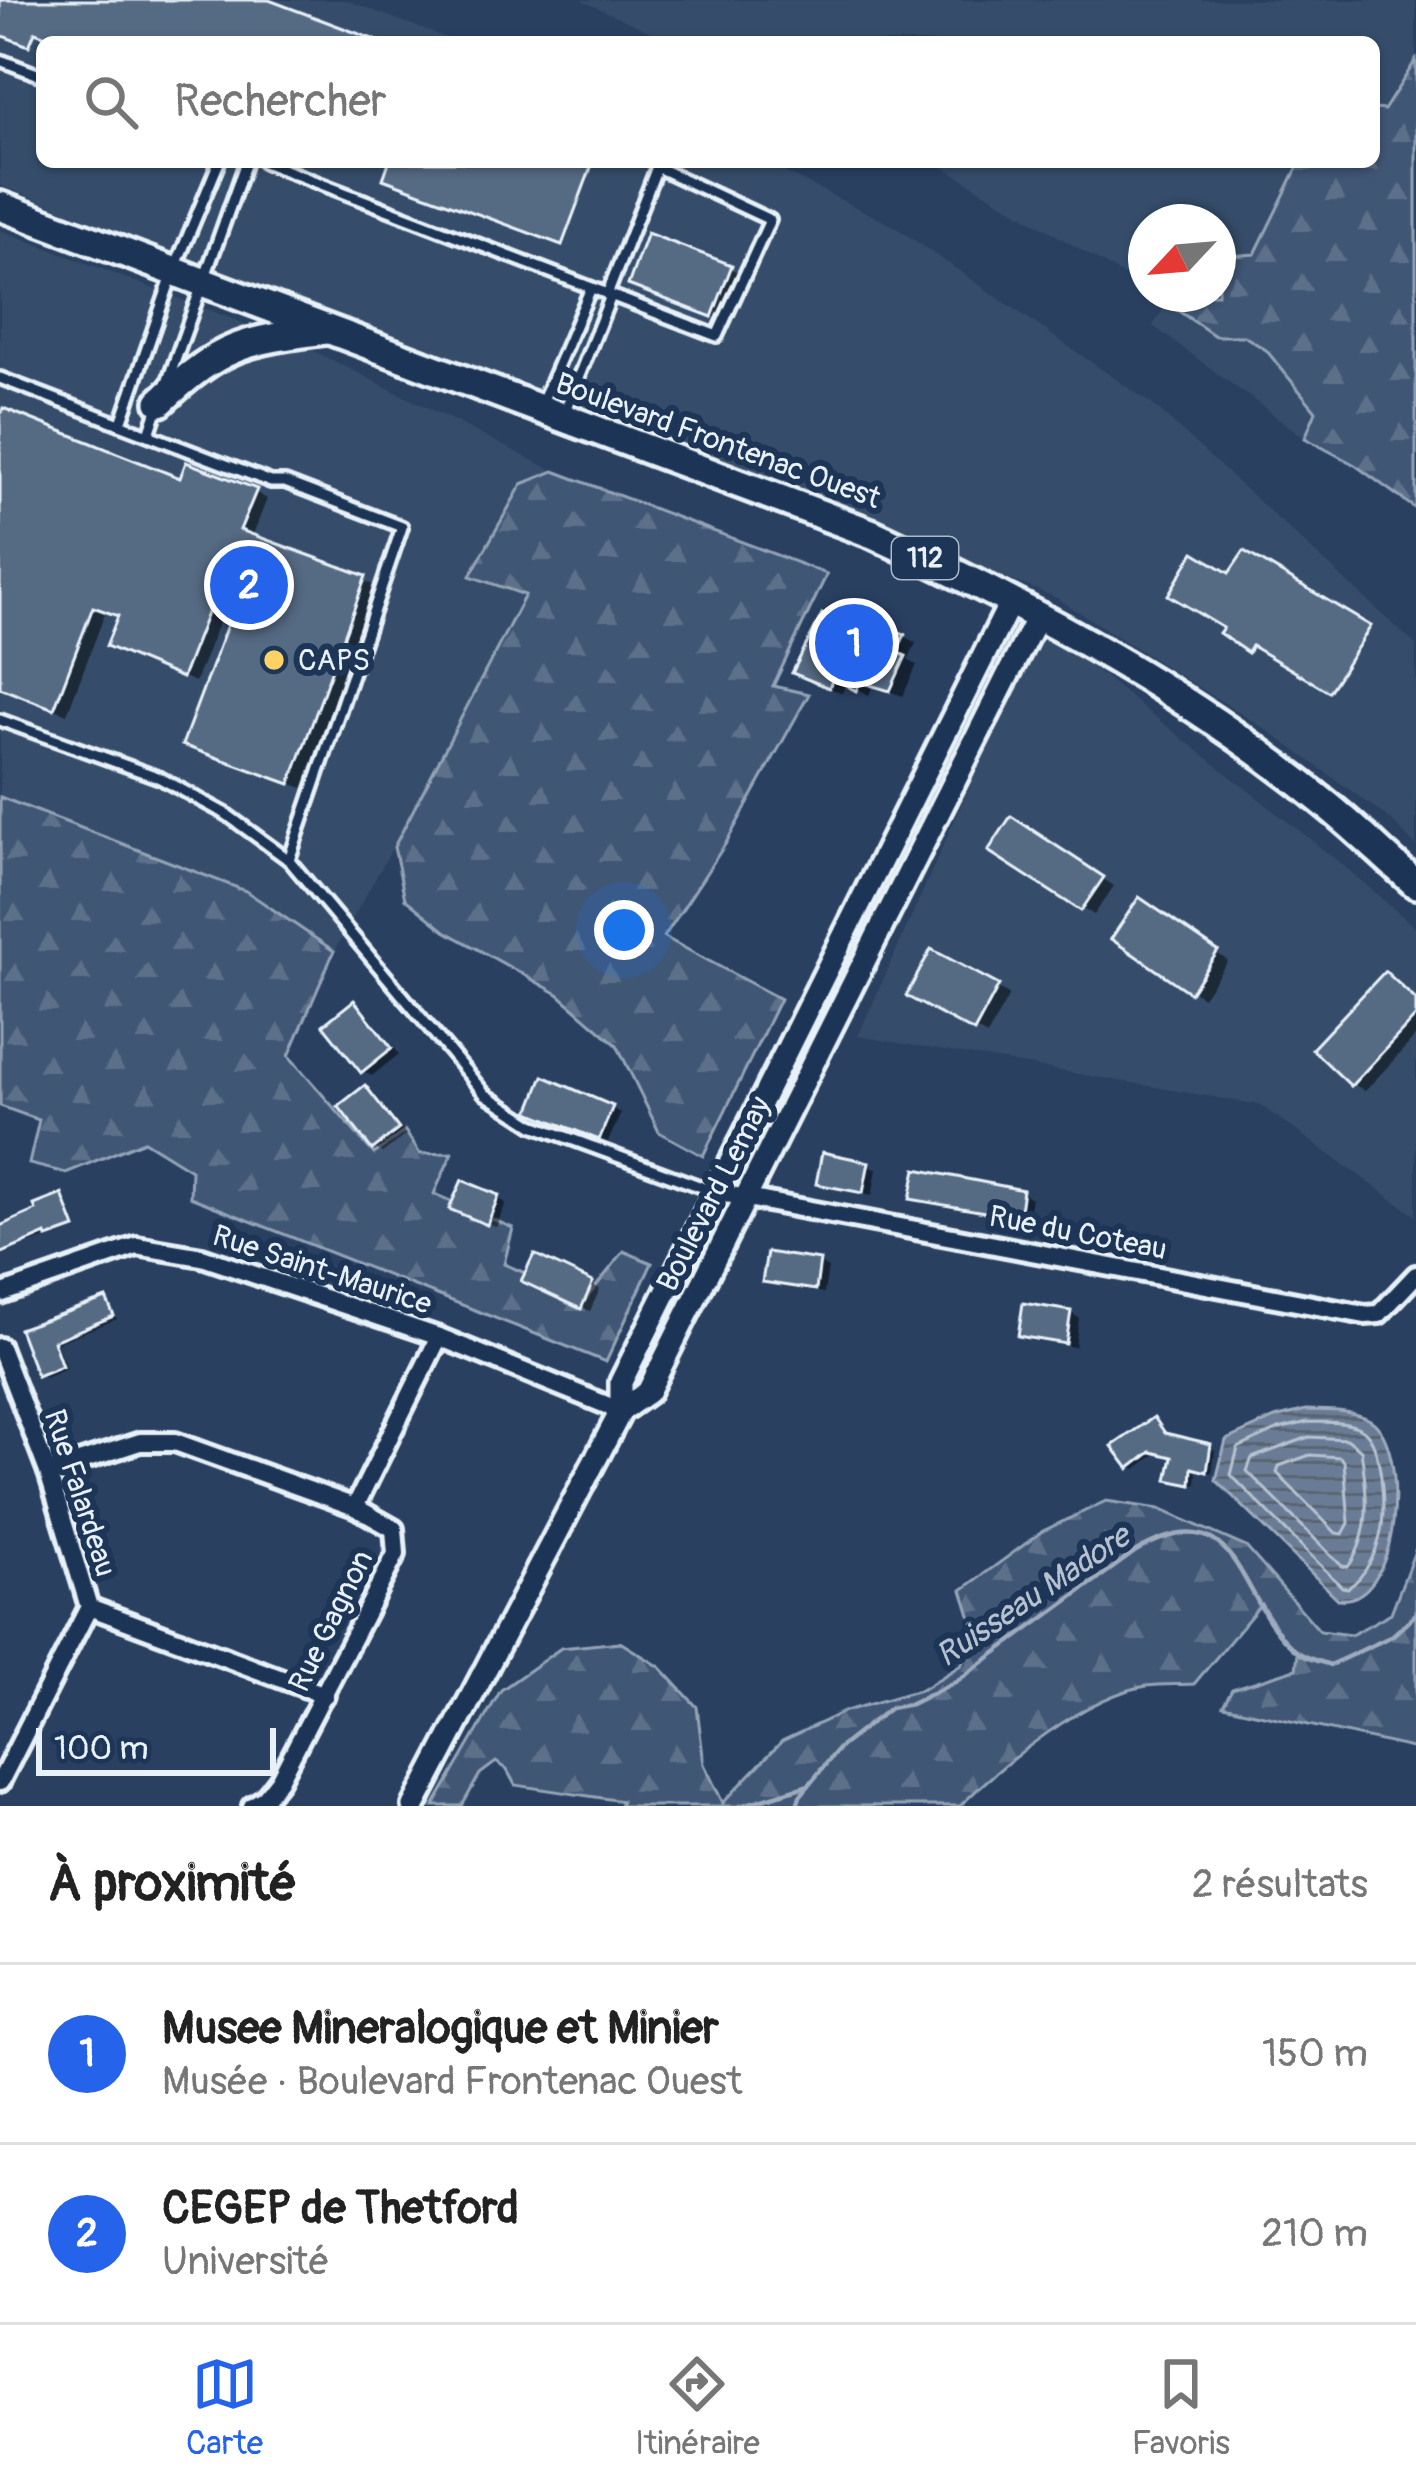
<!DOCTYPE html>
<html lang="fr">
<meta charset="utf-8">
<style>
:root{--surface:#fff;--page:#f2f2f2;--text:#222;--muted:#767676;--line:#e0e0e0;--accent:#2563eb}
body{margin:0;font-family:Pangolin,sans-serif;background:var(--page);color:var(--text)}
.compass{position:absolute;left:1128px;top:204px;width:108px;height:108px;border-radius:50%;background:var(--surface);box-shadow:0 3px 9px #0004;rotate:244deg}
.scale{position:absolute;left:36px;bottom:30px;width:240px;box-sizing:border-box;padding-left:12px;border:6px solid #e8f1f8;border-top:0;font-size:33px;line-height:42px;white-space:nowrap;color:#e8f1f8;-webkit-text-stroke:9px #1d3557;paint-order:stroke}
.you{position:absolute;left:624px;top:930px;width:42px;height:42px;margin:-30px;border:9px solid #fff;border-radius:50%;background:#1a73e8;box-shadow:0 0 0 18px #1a73e833}
.badge{display:grid;place-items:center;width:78px;height:78px;border-radius:50%;background:var(--accent);color:#fff;font-size:39px;font-weight:700}
.pin{position:absolute;translate:-50% -50%;border:6px solid #fff;box-shadow:0 3px 12px #0006}
.list{margin:0;padding:0;list-style:none}
h2{display:flex;justify-content:space-between;align-items:center;height:156px;margin:0;padding:0 48px;font-size:51px}
h2 small{font-size:39px;font-weight:400;color:var(--muted)}
.list li{display:grid;grid-template-columns:78px 1fr auto;gap:36px;align-items:center;box-sizing:border-box;height:180px;padding:0 48px;border-top:3px solid var(--line)}
.list b{display:block;font-size:45px;white-space:nowrap}
.list p{margin:0;font-size:39px;white-space:nowrap;color:var(--muted)}
.list em{font-size:39px;font-style:normal;color:var(--muted)}
.icon{flex:none;width:66px;height:66px;fill:none;stroke:currentColor;stroke-width:2;stroke-linecap:round;stroke-linejoin:round}
.map{position:relative;flex:none;width:1416px;height:1806px;overflow:hidden}
.search{position:absolute;background:var(--surface);box-shadow:0 3px 9px #0004;left:36px;right:36px;top:36px;height:132px;display:flex;align-items:center;gap:30px;box-sizing:border-box;padding:0 42px;border-radius:18px;color:var(--muted);font-size:45px}
.sheet{height:516px;background:var(--surface)}
nav{display:flex;justify-content:space-around;align-items:center;box-sizing:border-box;height:168px;border-top:3px solid var(--line);background:var(--surface);font-size:33px;color:var(--muted)}
nav a{display:grid;justify-items:center;gap:6px}
nav .on{color:var(--accent)}
.map>svg:first-child{display:block}
.built{fill:#364d6b}
.forest{fill:url(#forest-firs);stroke:#94a4b6;stroke-width:3}
.water{fill:url(#water-rules);stroke:#9dabbd;stroke-width:3}
.shadow{fill:#0007}
.lines{fill:none;stroke-linecap:round;stroke-linejoin:round}
.shore{stroke:#b6c2d0;stroke-width:3}
.stream{stroke:#9dabbd;stroke-width:4.5}
.building{fill:#556a83;stroke:#e8f1f8;stroke-width:3}
.service-casing{stroke:#e8f1f8;stroke-width:18}
.minor-casing{stroke:#e8f1f8;stroke-width:26}
.tertiary-casing{stroke:#e8f1f8;stroke-width:30}
.primary-casing{stroke:#e8f1f8;stroke-width:36}
.service{stroke:#1d3557;stroke-width:9}
.minor{stroke:#1d3557;stroke-width:16}
.tertiary{stroke:#1d3557;stroke-width:21}
.primary{stroke:#1d3557;stroke-width:27}
.poi-dot{fill:#ffd166;stroke:#1d3557;stroke-width:4.5}
.labels{text-anchor:middle;dominant-baseline:central;stroke-width:12;stroke-linejoin:round;paint-order:stroke}
.shield{fill:#1d3557;stroke:#abb9c8;stroke-width:3}
.shield-label{font-size:27px;font-weight:bold;fill:#e8f1f8}
.street-label{font-size:30px;fill:#e8f1f8;stroke:#1d3557}
.poi-label{font-size:30px;fill:#e8f1f8;stroke:#1d3557;text-anchor:start}
.water-label{font-size:33px;font-style:italic;fill:#b6c2d0;stroke:#1d3557}
</style>
<div class="map">
<svg width="1416" height="1806" viewBox="0 0 1416 1806">
<defs>
<pattern id="forest-firs" width="22" height="20" patternUnits="userSpaceOnUse" patternTransform="scale(3)"><rect width="22" height="20" fill="#415774"/><path d="M5 1l3.5 6h-7zM16 11l3.5 6h-7z" fill="#5c7089"/></pattern>
<pattern id="water-rules" width="6" height="5" patternUnits="userSpaceOnUse" patternTransform="scale(3)"><rect width="6" height="5" fill="#6b7c95"/><path d="M0 2.5h6" fill="none" stroke="#5a6573"/></pattern>
</defs>
<rect width="100%" height="100%" fill="#294061"/>
<filter id="ink" filterUnits="userSpaceOnUse"><feTurbulence type="fractalNoise" baseFrequency=".00833" numOctaves="2"/><feDisplacementMap in="SourceGraphic" scale="24" xChannelSelector="R" yChannelSelector="G"/><feConvolveMatrix kernelMatrix="1 2 1 2 8 2 1 2 1" color-interpolation-filters="sRGB"/></filter>
<g filter="url(#ink)">
<g class="built">
<path d="M 0,0 L 346,0 L 457,42 L 42,42 L 42,162 L 764,162 L 894,226 L 1152,404 L 1416,645 L 1416,846 L 1389,818 L 1267,730 L 1055,597 L 0,185 Z"/>
<path d="M 581,0 L 1416,0 L 1416,509 L 1355,465 L 1305,438 L 1153,326 L 1167,303 L 1153,294 L 1218,294 L 1218,222 L 1146,222 L 1146,289 L 935,162 L 1374,162 L 1374,42 L 673,42 Z"/>
<path d="M 0,230 L 308,348 L 554,471 L 521,484 L 471,575 L 526,594 L 399,837 L 334,951 L 246,891 L 0,797 Z"/>
<path d="M 1041,627 L 1344,866 L 1416,928 L 1416,1216 L 1260,1105 L 858,1036 Z"/>
</g>
<g class="forest">
<path d="M 1416,60 L 1416,509 L 1355,465 L 1305,438 L 1316,411 L 1266,350 L 1244,336 L 1215,336 L 1167,303 L 1173,294 L 1218,294 L 1218,257 L 1255,254 L 1300,162 L 1374,162 L 1374,109 L 1384,110 Z"/>
<path d="M 554,471 L 827,574 L 773,686 L 809,694 L 726,843 L 664,937 L 780,999 L 703,1156 L 659,1132 L 617,1045 L 558,994 L 445,931 L 405,899 L 394,847 L 525,595 L 470,576 L 522,484 Z"/>
<path d="M 0,797 L 246,891 L 334,951 L 289,1056 L 374,1154 L 405,1131 L 420,1154 L 452,1153 L 434,1194 L 513,1228 L 504,1264 L 586,1299 L 624,1251 L 652,1263 L 606,1362 L 190,1197 L 191,1170 L 144,1141 L 66,1173 L 29,1164 L 39,1120 L 0,1106 Z"/>
<path d="M 1106,1501 L 1159,1509 L 1246,1547 L 1320,1631 L 1351,1635 L 1391,1613 L 1416,1548 L 1416,1749 L 1223,1706 L 1232,1689 L 1296,1669 L 1298,1653 L 1283,1638 L 1261,1604 L 1194,1684 C 1178,1685 1162,1684 1147,1686 C 1086,1695 1002,1764 960,1806 L 620,1806 L 622,1801 L 515,1785 L 507,1770 L 496,1762 L 480,1774 L 462,1806 L 434,1806 L 501,1690 L 561,1648 L 620,1642 L 660,1667 L 697,1707 L 704,1764 L 723,1803 L 782,1741 L 846,1711 L 923,1689 L 961,1665 L 976,1634 L 962,1590 L 1043,1531 Z"/>
</g>
<path class="water" d="M 1306,1410 C 1327,1411 1351,1409 1370,1420 C 1412,1446 1400,1608 1338,1599 L 1216,1480 L 1226,1440 L 1275,1418 Z"/>
<g class="shadow">
<path d="M 0,0 L 260,0 L 373,42 L 68,42 L 37,30 L 31,44 L 0,32 Z"/>
<path d="M 388,162 L 594,162 L 564,243 L 387,179 L 392,163 Z"/>
<path d="M 730,268 L 742,275 L 725,321 L 644,290 Z"/>
<path d="M 0,425 L 182,482 L 255,492 L 267,499 L 252,537 L 376,586 L 303,788 L 198,751 L 242,594 L 231,590 L 195,682 L 122,652 L 121,617 L 106,611 L 67,714 L 0,687 Z"/>
<path d="M 1245,555 L 1371,629 L 1331,690 L 1255,644 L 1249,650 L 1230,577 Z"/>
<path d="M 904,636 L 916,643 L 908,660 L 917,665 L 903,696 L 873,686 L 869,695 L 846,682 L 842,693 L 808,679 Z"/>
<path d="M 1024,827 L 1114,886 L 1094,915 L 1082,908 Z"/>
<path d="M 1152,908 L 1228,961 L 1203,997 L 1191,990 Z"/>
<path d="M 932,953 L 1009,995 L 987,1036 L 910,994 Z"/>
<path d="M 1385,975 L 1416,999 L 1416,1036 L 1365,1091 L 1353,1084 Z"/>
<path d="M 354,1004 L 363,1009 L 399,1054 L 372,1076 L 363,1071 Z"/>
<path d="M 545,1080 L 621,1113 L 608,1142 L 541,1115 Z"/>
<path d="M 365,1088 L 374,1093 L 406,1135 L 382,1153 L 374,1148 Z"/>
<path d="M 868,1164 L 877,1169 L 872,1196 L 819,1182 Z"/>
<path d="M 1022,1193 L 1031,1198 L 1027,1221 L 922,1203 L 913,1198 Z"/>
<path d="M 62,1197 L 76,1229 L 0,1253 L 0,1229 Z"/>
<path d="M 498,1198 L 506,1203 L 496,1227 L 462,1213 Z"/>
<path d="M 819,1263 L 828,1268 L 824,1293 L 774,1286 L 766,1281 Z"/>
<path d="M 533,1285 L 592,1285 L 600,1289 L 590,1311 Z"/>
<path d="M 106,1301 L 117,1319 L 56,1343 L 66,1368 L 45,1377 L 39,1374 L 23,1331 Z"/>
<path d="M 1070,1313 L 1079,1318 L 1075,1347 L 1030,1340 L 1021,1335 Z"/>
<path d="M 1154,1421 L 1169,1437 L 1215,1450 L 1212,1473 L 1197,1468 L 1196,1485 L 1176,1481 L 1175,1457 L 1157,1453 L 1136,1469 L 1131,1467 Z"/>
</g>
<g class="lines">
<g class="shore">
<path d="M 1308,1422 C 1326,1423 1350,1420 1364,1431 C 1382,1444 1386,1511 1381,1532 C 1377,1552 1365,1577 1348,1588 L 1342,1587 L 1231,1475 L 1238,1448 L 1279,1429 Z"/>
<path d="M 1309,1437 L 1347,1439 L 1361,1450 C 1367,1491 1373,1532 1348,1567 L 1342,1566 L 1247,1471 L 1252,1458 Z"/>
<path d="M 1310,1455 L 1340,1457 L 1344,1461 L 1349,1523 L 1343,1534 L 1336,1533 L 1277,1473 L 1279,1466 Z"/>
</g>
<g class="stream">
<path d="M 740,1806 L 809,1785"/>
<path d="M 797,1806 L 800,1796 L 839,1748 L 890,1708 L 911,1704 L 957,1681 L 1136,1551 C 1243,1490 1236,1603 1295,1650 C 1304,1658 1318,1661 1330,1665 L 1392,1636 L 1416,1614"/>
</g>
</g>
<g class="building">
<path d="M 0,0 L 269,0 L 378,41 L 62,42 L 35,32 L 29,46 L 0,35 Z"/>
<path d="M 389,162 L 593,162 L 562,245 L 383,179 Z"/>
<path d="M 647,233 L 732,265 L 712,317 L 628,285 Z"/>
<path d="M 3,408 L 180,478 L 186,462 L 257,489 L 240,530 L 366,576 L 290,784 L 182,745 L 239,593 L 218,585 L 182,678 L 106,646 L 118,616 L 93,607 L 54,709 L 0,688 L 0,416 Z"/>
<path d="M 1244,551 L 1371,626 L 1329,692 L 1252,646 L 1248,653 L 1219,633 L 1223,628 L 1168,595 L 1194,552 L 1229,573 Z"/>
<path d="M 836,608 L 905,634 L 897,652 L 906,656 L 890,691 L 860,682 L 856,691 L 833,678 L 829,688 L 792,673 L 822,614 L 830,618 Z"/>
<path d="M 1011,816 L 1104,877 L 1081,911 L 988,851 Z"/>
<path d="M 1139,897 L 1218,951 L 1190,993 L 1111,939 Z"/>
<path d="M 931,949 L 999,985 L 974,1032 L 906,996 Z"/>
<path d="M 1385,971 L 1416,1000 L 1416,1016 L 1351,1086 L 1312,1049 Z"/>
<path d="M 354,1000 L 392,1048 L 361,1073 L 323,1025 Z"/>
<path d="M 543,1076 L 613,1106 L 599,1140 L 529,1112 Z"/>
<path d="M 365,1085 L 399,1129 L 372,1150 L 338,1106 Z"/>
<path d="M 822,1152 L 869,1162 L 863,1193 L 816,1184 Z"/>
<path d="M 916,1169 L 1023,1190 L 1019,1218 L 910,1199 Z"/>
<path d="M 462,1180 L 499,1195 L 487,1225 L 449,1209 Z"/>
<path d="M 62,1194 L 75,1228 L 47,1238 L 46,1234 L 0,1254 L 0,1226 L 36,1210 L 34,1205 Z"/>
<path d="M 767,1252 L 820,1260 L 816,1290 L 762,1282 Z"/>
<path d="M 534,1254 L 593,1282 L 581,1309 L 521,1281 Z"/>
<path d="M 106,1298 L 114,1316 L 53,1341 L 62,1366 L 37,1376 L 19,1329 Z"/>
<path d="M 1023,1303 L 1071,1311 L 1066,1344 L 1018,1336 Z"/>
<path d="M 1154,1417 L 1165,1433 L 1211,1444 L 1207,1472 L 1192,1468 L 1191,1485 L 1167,1480 L 1172,1457 L 1151,1452 L 1129,1469 L 1112,1446 Z"/>
</g>
<g class="lines">
<defs>
<g id="service">
<path d="M 0,60 L 42,76"/>
<path d="M 264,162 L 717,336 L 770,220 L 657,167 L 607,295"/>
<path d="M 0,378 L 271,482 L 285,482 L 402,527 L 289,860"/>
<path d="M 167,383 L 246,162"/>
<path d="M 541,405 L 591,288"/>
<path d="M 564,413 L 611,296"/>
<path d="M 121,423 L 174,270 L 219,162"/>
<path d="M 149,434 L 159,404"/>
<path d="M 0,720 L 160,778 L 226,814 L 289,860 L 485,1094 L 533,1125 L 715,1192"/>
</g>
<g id="minor">
<path d="M 715,1192 L 1365,1315 L 1379,1314 L 1416,1275"/>
<path d="M 0,1294 L 137,1246 L 202,1257 L 439,1337 L 621,1411"/>
<path d="M 0,1347 L 48,1472 L 89,1607 L 0,1782"/>
<path d="M 48,1472 L 140,1442 L 175,1442 L 355,1507"/>
<path d="M 89,1607 L 325,1695"/>
<path d="M 252,1806 L 265,1798 L 279,1780 L 396,1554 L 394,1529 L 355,1507 L 439,1337"/>
</g>
<g id="tertiary">
<path d="M 621,1411 L 621,1382 L 1011,601"/>
<path d="M 414,1806 L 621,1411 L 648,1392 L 1038,615"/>
</g>
<g id="primary">
<path d="M 0,206 L 873,534 C 1032,608 1191,693 1327,805 C 1358,830 1386,858 1416,884"/>
<path d="M 160,402 C 220,345 245,340 326,330"/>
</g>
</defs>
<use href="#service" class="service-casing"/>
<use href="#minor" class="minor-casing"/>
<use href="#tertiary" class="tertiary-casing"/>
<use href="#primary" class="primary-casing"/>
<use href="#service" class="service"/>
<use href="#minor" class="minor"/>
<use href="#tertiary" class="tertiary"/>
<use href="#primary" class="primary"/>
</g>
</g>
<circle class="poi-dot" cx="274" cy="660" r="12"/>
<g class="labels">
<rect class="shield" x="892" y="537" width="66" height="42" rx="9"/>
<g class="shield-label">
<text x="925" y="558">112</text>
</g>
<g class="street-label">
<text transform="translate(718 441) rotate(20)">Boulevard Frontenac Ouest</text>
<text transform="translate(714 1194) rotate(-63)">Boulevard Lemay</text>
<text transform="translate(1078 1233) rotate(11)">Rue du Coteau</text>
<text transform="translate(322 1270) rotate(18)">Rue Saint-Maurice</text>
<text transform="translate(80 1493) rotate(72)">Rue Falardeau</text>
<text transform="translate(331 1621) rotate(-64)">Rue Gagnon</text>
</g>
<g class="poi-label">
<text x="298" y="660">CAPS</text>
</g>
<g class="water-label">
<text transform="translate(1033 1596) rotate(-34)">Ruisseau Madore</text>
</g>
</g>
</svg>
<svg class="compass" viewBox="-18 -18 36 36"><path d="M0-13l5 13h-10z" fill="#e53935"/><path d="M0 13l5-13h-10z" fill="#767676"/></svg>
<div class="scale">100 m</div>
<div class="you"></div>
<div class="pin badge" style="left:854px;top:643px">1</div>
<div class="pin badge" style="left:249px;top:585px">2</div>
<div class="search"><svg class="icon" aria-label="search" viewBox="0 0 24 24"><circle cx="10" cy="10" r="6"/><path d="M15 15l6 6"/></svg>Rechercher</div>
</div>
<section class="sheet">
<h2>À proximité<small>2 résultats</small></h2>
<ul class="list">
<li><span class="badge">1</span><div><b>Musee Mineralogique et Minier</b><p>Musée · Boulevard Frontenac Ouest</p></div><em>150 m</em></li>
<li><span class="badge">2</span><div><b>CEGEP de Thetford</b><p>Université</p></div><em>210 m</em></li>
</ul>
</section>
<nav>
<a class="on"><svg class="icon" aria-label="map" viewBox="0 0 24 24"><path d="M3 6l6-2 6 2 6-2v14l-6 2-6-2-6 2zM9 4v14M15 6v14"/></svg>Carte</a>
<a><svg class="icon" aria-label="directions" viewBox="0 0 24 24"><path d="M12 3l9 9-9 9-9-9zM9 14v-3h6M13 9l2 2-2 2"/></svg>Itinéraire</a>
<a><svg class="icon" aria-label="saved" viewBox="0 0 24 24"><path d="M7 4h10v16l-5-4-5 4z"/></svg>Favoris</a>
</nav>
